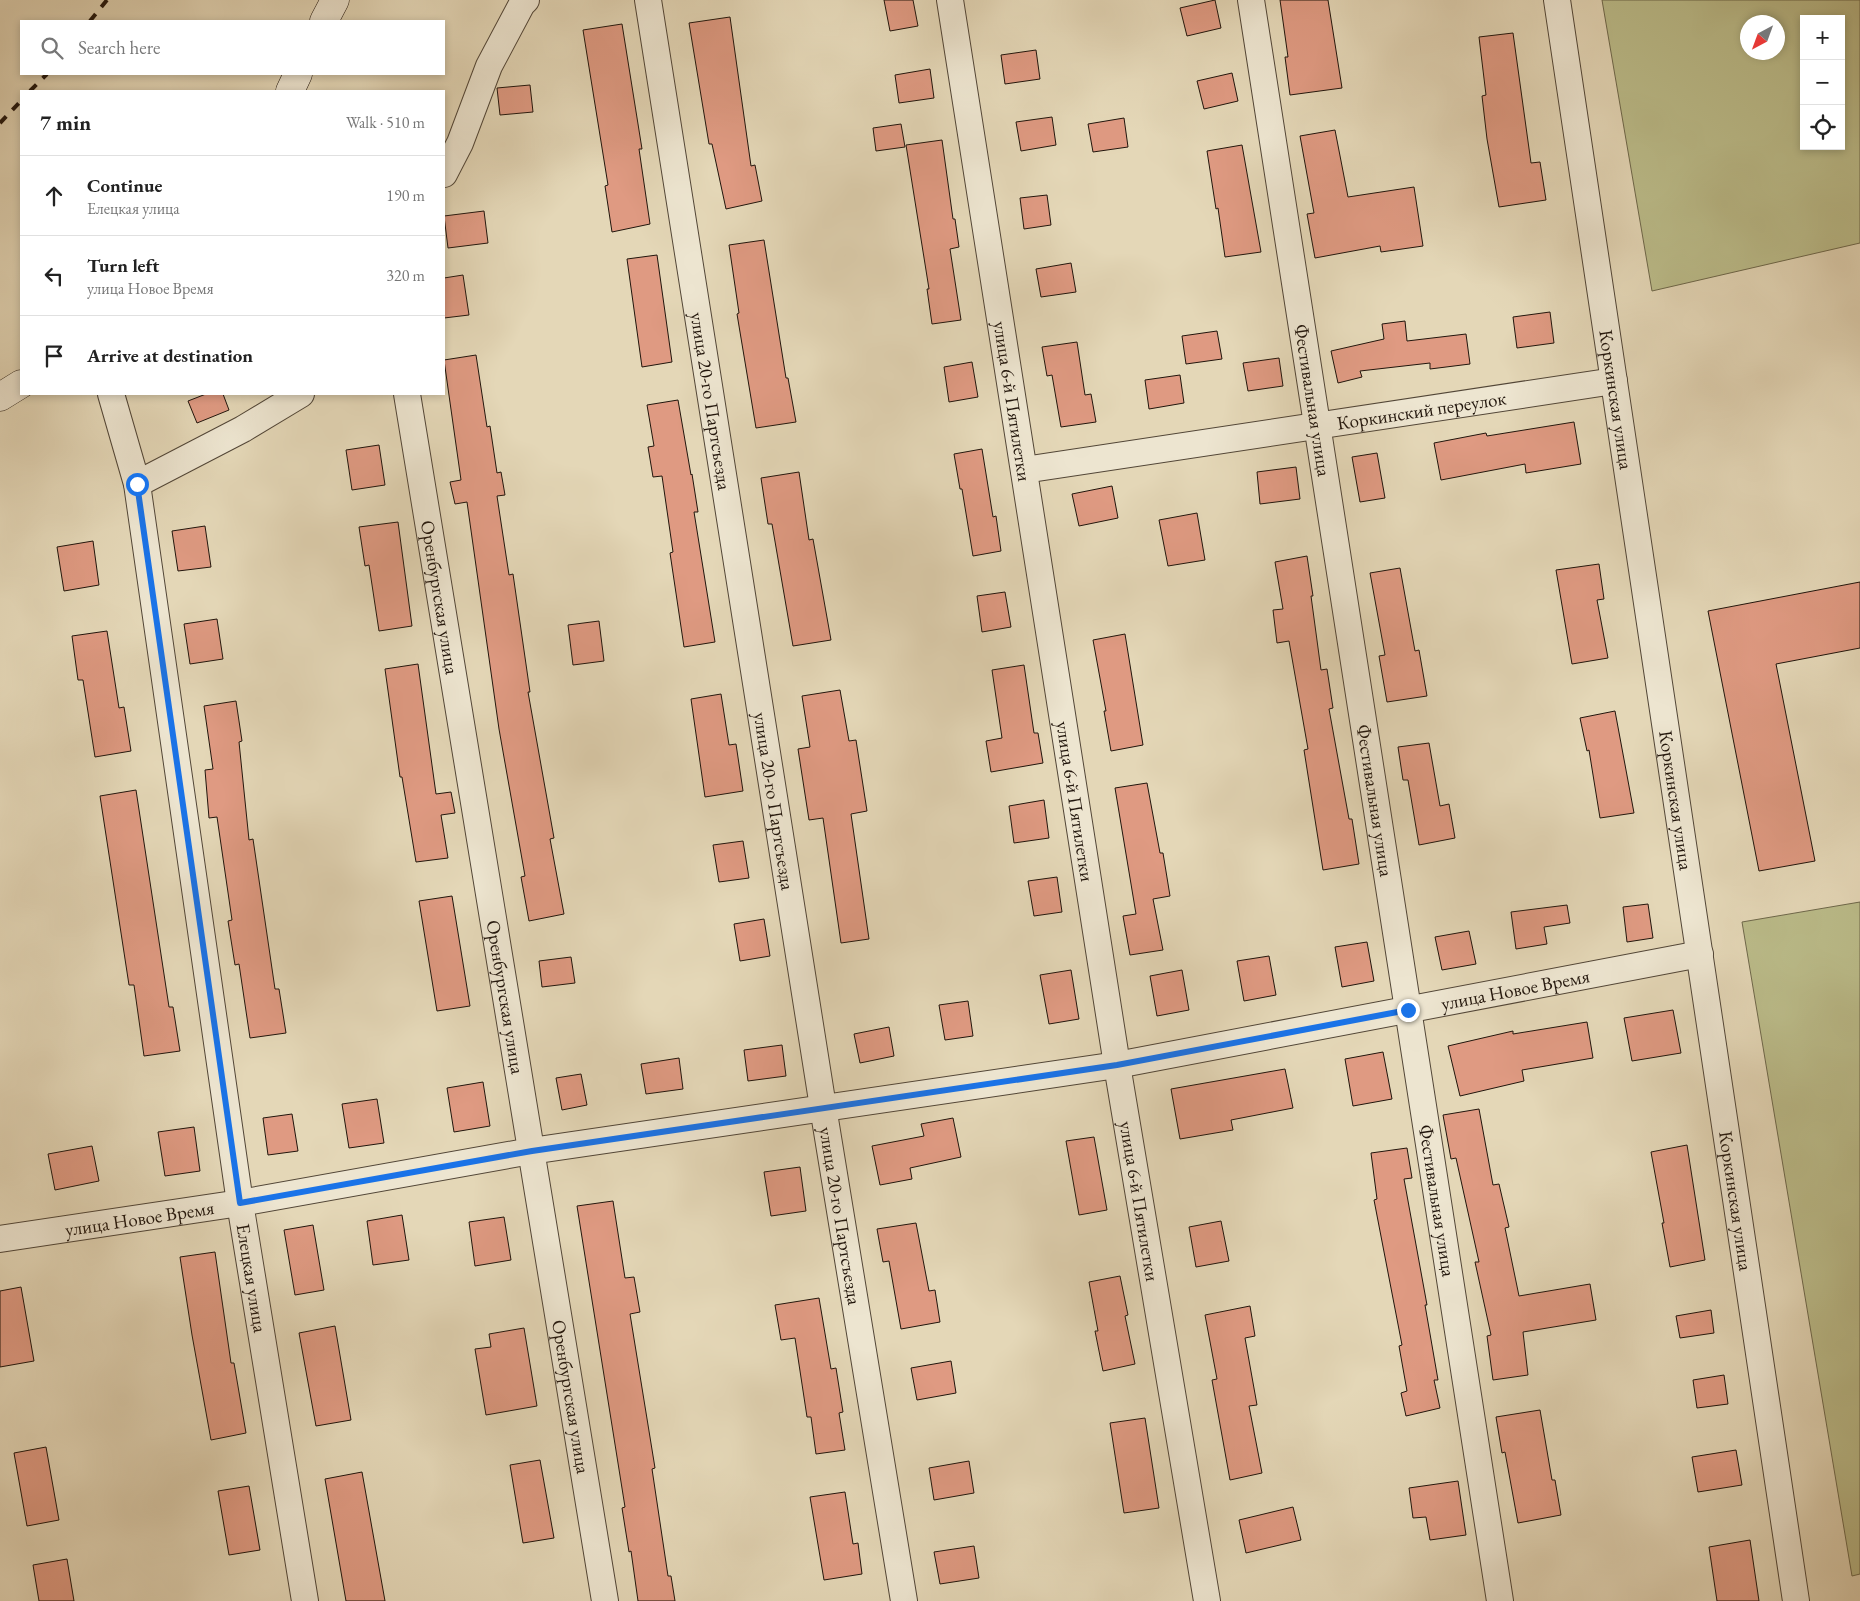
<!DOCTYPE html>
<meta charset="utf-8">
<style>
:root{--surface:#fff;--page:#f6f6f6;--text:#222;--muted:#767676;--line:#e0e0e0}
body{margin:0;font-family:"EB Garamond",serif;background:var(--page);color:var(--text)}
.controls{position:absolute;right:15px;top:15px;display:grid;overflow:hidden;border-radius:0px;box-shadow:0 2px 8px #0003}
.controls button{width:45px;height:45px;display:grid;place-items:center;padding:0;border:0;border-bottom:1px solid var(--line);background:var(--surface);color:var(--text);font:25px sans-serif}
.compass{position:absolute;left:1740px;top:15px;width:45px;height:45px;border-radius:50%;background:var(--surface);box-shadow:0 2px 8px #0003;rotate:221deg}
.stop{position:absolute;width:15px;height:15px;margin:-11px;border:4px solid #1a73e8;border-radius:50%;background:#fff}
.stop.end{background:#1a73e8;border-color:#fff;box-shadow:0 1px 5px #0008}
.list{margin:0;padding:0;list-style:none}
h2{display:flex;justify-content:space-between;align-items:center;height:65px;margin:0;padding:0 20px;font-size:21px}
h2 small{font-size:16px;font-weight:400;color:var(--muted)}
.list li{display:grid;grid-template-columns:32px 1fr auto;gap:15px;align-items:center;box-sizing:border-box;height:80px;padding:0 20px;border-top:1px solid var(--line)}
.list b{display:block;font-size:19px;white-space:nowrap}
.list p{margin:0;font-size:16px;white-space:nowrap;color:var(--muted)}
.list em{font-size:16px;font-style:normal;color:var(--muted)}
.icon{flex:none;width:28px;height:28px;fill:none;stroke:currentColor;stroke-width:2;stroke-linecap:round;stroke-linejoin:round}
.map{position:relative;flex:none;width:1860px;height:1601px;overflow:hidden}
.search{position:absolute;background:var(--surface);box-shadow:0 2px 8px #0003;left:20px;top:20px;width:425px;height:55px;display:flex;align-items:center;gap:12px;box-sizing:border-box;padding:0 18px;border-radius:0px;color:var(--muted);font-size:19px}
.panel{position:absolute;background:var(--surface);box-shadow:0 2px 8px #0003;left:20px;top:90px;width:425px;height:305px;border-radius:0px}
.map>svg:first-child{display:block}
.green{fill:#bbbc8a;stroke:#6e684b;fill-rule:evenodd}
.building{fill:#df9a82;stroke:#21150c}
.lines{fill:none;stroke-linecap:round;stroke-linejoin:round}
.minor-casing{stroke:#524637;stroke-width:28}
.secondary-casing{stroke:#21150c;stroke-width:29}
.minor{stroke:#ede5d0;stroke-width:26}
.secondary{stroke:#ede5d0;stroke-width:28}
.rail{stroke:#21150c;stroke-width:4;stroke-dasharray:9 9;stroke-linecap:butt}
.route{stroke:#1a73e8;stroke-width:6}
.labels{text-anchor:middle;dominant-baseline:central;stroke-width:4;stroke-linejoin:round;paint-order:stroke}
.street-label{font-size:19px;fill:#21150c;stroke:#ede5d0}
</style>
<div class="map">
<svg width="1860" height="1601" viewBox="0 0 1860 1601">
<rect width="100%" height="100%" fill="#e4d7b7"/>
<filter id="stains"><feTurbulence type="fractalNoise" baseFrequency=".004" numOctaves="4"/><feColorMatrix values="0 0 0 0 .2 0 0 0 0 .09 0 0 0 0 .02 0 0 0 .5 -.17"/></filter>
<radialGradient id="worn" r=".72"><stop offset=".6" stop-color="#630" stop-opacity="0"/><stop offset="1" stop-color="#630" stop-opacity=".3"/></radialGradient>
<g class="green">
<path d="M 1602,0 L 1860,0 L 1860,243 L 1652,291 ZM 1804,19 L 1841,19 L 1841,146 L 1804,146 ZM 1748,22 L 1778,22 L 1778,52 L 1748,52 Z"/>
<path d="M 1860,902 L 1860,1574 L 1852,1576 L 1742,922 Z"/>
</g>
<g class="building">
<path d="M 884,0 L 913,0 L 918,26 L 890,31 Z"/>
<path d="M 1215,0 L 1221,28 L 1187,36 L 1180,8 Z"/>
<path d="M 1280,0 L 1328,0 L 1342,88 L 1290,95 L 1285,57 L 1288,57 Z"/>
<path d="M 730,17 L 751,166 L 755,165 L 762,201 L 726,209 L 712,144 L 709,144 L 689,23 Z"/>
<path d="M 622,24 L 642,149 L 639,149 L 650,224 L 612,232 L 605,186 L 608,185 L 583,30 Z"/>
<path d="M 1513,33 L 1531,163 L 1540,162 L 1546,200 L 1499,207 L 1487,139 L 1482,96 L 1486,95 L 1479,37 Z"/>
<path d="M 1036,50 L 1040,79 L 1005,84 L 1001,55 Z"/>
<path d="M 930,69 L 934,98 L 899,103 L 895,75 Z"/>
<path d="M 1232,73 L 1238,101 L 1204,109 L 1197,81 Z"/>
<path d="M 530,85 L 533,112 L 500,115 L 497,88 Z"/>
<path d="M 1052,117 L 1056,145 L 1021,151 L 1016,122 Z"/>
<path d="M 1124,118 L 1128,147 L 1093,152 L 1088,124 Z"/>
<path d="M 901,124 L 905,147 L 876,151 L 873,128 Z"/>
<path d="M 1335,130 L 1348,197 L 1414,187 L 1423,246 L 1381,252 L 1380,246 L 1315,258 L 1307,214 L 1314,213 L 1300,136 Z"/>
<path d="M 942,140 L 953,219 L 955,219 L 959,247 L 950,249 L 961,320 L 932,324 L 927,289 L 929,289 L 906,145 Z"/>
<path d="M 1242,145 L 1261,252 L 1225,257 L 1218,208 L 1216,209 L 1207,151 Z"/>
<path d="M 1047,195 L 1051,225 L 1024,229 L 1020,198 Z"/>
<path d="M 484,211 L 488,243 L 448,248 L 444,216 Z"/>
<path d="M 764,240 L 786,378 L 788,378 L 796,422 L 756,428 L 737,314 L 739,313 L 729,245 Z"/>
<path d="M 657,255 L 672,362 L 642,367 L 627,259 Z"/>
<path d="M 1071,263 L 1076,292 L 1041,297 L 1036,269 Z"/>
<path d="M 463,275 L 469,315 L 444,318 L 444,278 Z"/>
<path d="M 1550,312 L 1554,343 L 1517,348 L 1513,317 Z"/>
<path d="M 1405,321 L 1407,341 L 1466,334 L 1470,364 L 1430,369 L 1430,363 L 1360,371 L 1362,377 L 1338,383 L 1331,351 L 1384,339 L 1382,324 Z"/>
<path d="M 1217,331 L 1222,359 L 1186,364 L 1182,336 Z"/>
<path d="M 1077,342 L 1085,395 L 1091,394 L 1096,422 L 1061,427 L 1052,375 L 1047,376 L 1042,347 Z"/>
<path d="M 476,355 L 487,427 L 490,426 L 497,473 L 501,472 L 505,495 L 497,496 L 509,575 L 513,574 L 530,692 L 528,692 L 554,838 L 550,839 L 564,914 L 529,921 L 521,877 L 525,876 L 499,729 L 467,502 L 455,504 L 450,482 L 461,480 L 444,360 Z"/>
<path d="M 1279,358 L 1283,386 L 1248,391 L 1243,363 Z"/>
<path d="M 972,362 L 978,397 L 949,402 L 944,367 Z"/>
<path d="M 1180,375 L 1184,403 L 1149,409 L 1145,380 Z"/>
<path d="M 206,394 L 223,394 L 229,410 L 197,423 L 188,401 Z"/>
<path d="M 678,400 L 691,475 L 692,474 L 698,512 L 694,512 L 715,642 L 684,647 L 670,553 L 673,552 L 662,476 L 653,477 L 648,447 L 654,446 L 647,405 Z"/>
<path d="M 1574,422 L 1581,464 L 1526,473 L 1525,464 L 1441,480 L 1434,443 L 1486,433 L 1487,436 Z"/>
<path d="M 379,445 L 385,485 L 352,490 L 346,450 Z"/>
<path d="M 982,449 L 993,517 L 996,516 L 1001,551 L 973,556 L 962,489 L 960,489 L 954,454 Z"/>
<path d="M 1377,453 L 1385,498 L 1360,502 L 1352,457 Z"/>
<path d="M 1296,467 L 1300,499 L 1260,504 L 1257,472 Z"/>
<path d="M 799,472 L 809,540 L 813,539 L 831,640 L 793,646 L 772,524 L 768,524 L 761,478 Z"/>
<path d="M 1112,486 L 1118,518 L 1079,526 L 1072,494 Z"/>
<path d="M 1197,513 L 1205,560 L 1168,566 L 1159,520 Z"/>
<path d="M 398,522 L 412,626 L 379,631 L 369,565 L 365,566 L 359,527 Z"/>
<path d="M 205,526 L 211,567 L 178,571 L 172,531 Z"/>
<path d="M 93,541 L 99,585 L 64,591 L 57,547 Z"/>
<path d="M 1307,556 L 1313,596 L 1311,596 L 1321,670 L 1327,669 L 1333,708 L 1329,709 L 1349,819 L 1352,819 L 1359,864 L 1323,870 L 1304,750 L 1308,749 L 1289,641 L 1277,643 L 1273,610 L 1283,609 L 1275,562 Z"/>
<path d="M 1599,564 L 1604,599 L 1597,600 L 1608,658 L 1572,664 L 1556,570 Z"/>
<path d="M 1400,568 L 1415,651 L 1419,650 L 1427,696 L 1387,702 L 1379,656 L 1385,655 L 1370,573 Z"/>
<path d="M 1860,582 L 1860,648 L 1776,664 L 1815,861 L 1759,871 L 1708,611 Z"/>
<path d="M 1005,592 L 1011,627 L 982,632 L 977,596 Z"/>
<path d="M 217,619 L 223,659 L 190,664 L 184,624 Z"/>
<path d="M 599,621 L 604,661 L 573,665 L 568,625 Z"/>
<path d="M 107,631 L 119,708 L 124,707 L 131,751 L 95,757 L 83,680 L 78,680 L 72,636 Z"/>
<path d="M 1125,634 L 1143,745 L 1111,751 L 1104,711 L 1106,711 L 1093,640 Z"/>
<path d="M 418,664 L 436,794 L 451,792 L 455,813 L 441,815 L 448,858 L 416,862 L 402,777 L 400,777 L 385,669 Z"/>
<path d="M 1024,665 L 1034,733 L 1038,733 L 1043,763 L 991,772 L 986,741 L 1002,738 L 992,670 Z"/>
<path d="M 840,690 L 849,741 L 856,740 L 867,811 L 851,814 L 869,939 L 841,943 L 823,818 L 809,820 L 798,749 L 810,747 L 802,696 Z"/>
<path d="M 721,694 L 729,745 L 736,744 L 743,791 L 705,797 L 691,699 Z"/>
<path d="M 236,701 L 242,741 L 239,742 L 249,840 L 253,839 L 275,989 L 279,989 L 286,1033 L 250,1038 L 239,964 L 235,965 L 228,921 L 232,920 L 217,817 L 209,818 L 205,770 L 213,769 L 204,706 Z"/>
<path d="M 1615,711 L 1634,813 L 1600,818 L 1589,750 L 1587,751 L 1580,718 Z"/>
<path d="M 1429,743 L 1440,806 L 1449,804 L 1455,838 L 1419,845 L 1408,780 L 1403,780 L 1398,747 Z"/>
<path d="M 1147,783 L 1160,853 L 1163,853 L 1170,896 L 1153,899 L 1163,950 L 1130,955 L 1123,916 L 1136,914 L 1115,788 Z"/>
<path d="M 136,790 L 169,1007 L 173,1007 L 180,1051 L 144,1056 L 134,985 L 129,985 L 100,796 Z"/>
<path d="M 1044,800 L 1049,838 L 1014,843 L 1009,806 Z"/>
<path d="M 743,841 L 749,878 L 719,882 L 713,845 Z"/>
<path d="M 1057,877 L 1062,912 L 1034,916 L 1028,881 Z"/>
<path d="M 452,896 L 470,1006 L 437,1011 L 419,901 Z"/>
<path d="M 1648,904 L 1653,938 L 1627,942 L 1623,907 Z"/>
<path d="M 1567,905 L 1570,923 L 1544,927 L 1547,944 L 1516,949 L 1511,912 Z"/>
<path d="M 764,919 L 770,956 L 740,961 L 734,924 Z"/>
<path d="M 1469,931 L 1476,964 L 1442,970 L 1435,937 Z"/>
<path d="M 1367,942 L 1374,981 L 1342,987 L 1335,947 Z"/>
<path d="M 1269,956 L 1276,995 L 1244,1001 L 1237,961 Z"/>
<path d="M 571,957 L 575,983 L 542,987 L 539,961 Z"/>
<path d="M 1071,970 L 1079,1019 L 1049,1024 L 1040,975 Z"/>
<path d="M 1182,970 L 1189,1010 L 1157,1016 L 1150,976 Z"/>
<path d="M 968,1001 L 973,1036 L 945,1040 L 939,1005 Z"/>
<path d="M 1673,1010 L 1681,1053 L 1632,1061 L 1624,1018 Z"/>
<path d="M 1587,1022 L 1593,1058 L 1522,1070 L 1524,1081 L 1460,1096 L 1448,1046 L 1513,1031 L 1513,1034 Z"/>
<path d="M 889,1027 L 894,1056 L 860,1063 L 854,1034 Z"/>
<path d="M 782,1045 L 786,1076 L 748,1081 L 744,1050 Z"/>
<path d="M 1383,1052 L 1392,1099 L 1353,1106 L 1345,1059 Z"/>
<path d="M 679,1058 L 683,1089 L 646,1094 L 641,1064 Z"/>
<path d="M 1285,1069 L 1293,1108 L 1231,1120 L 1233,1130 L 1180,1139 L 1171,1089 Z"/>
<path d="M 581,1074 L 587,1105 L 562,1110 L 556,1078 Z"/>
<path d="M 483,1082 L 490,1126 L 454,1132 L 447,1088 Z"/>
<path d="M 377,1099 L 384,1143 L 349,1148 L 342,1104 Z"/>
<path d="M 1479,1109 L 1493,1185 L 1499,1184 L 1509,1227 L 1505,1228 L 1519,1296 L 1590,1284 L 1596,1320 L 1523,1332 L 1528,1375 L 1493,1380 L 1487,1336 L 1491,1335 L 1475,1262 L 1479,1262 L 1456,1158 L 1451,1159 L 1443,1115 Z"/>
<path d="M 292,1114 L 298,1151 L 268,1155 L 263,1118 Z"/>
<path d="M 953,1118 L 961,1157 L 910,1168 L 912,1179 L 880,1185 L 872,1146 L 924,1136 L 921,1124 Z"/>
<path d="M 194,1127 L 200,1171 L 165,1176 L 158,1132 Z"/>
<path d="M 1094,1137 L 1107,1210 L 1079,1215 L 1066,1141 Z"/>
<path d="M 1687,1145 L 1705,1260 L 1670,1267 L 1662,1223 L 1664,1223 L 1651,1152 Z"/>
<path d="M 92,1146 L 99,1181 L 55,1190 L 48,1154 Z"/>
<path d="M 1407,1148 L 1412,1178 L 1404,1179 L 1427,1305 L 1425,1305 L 1438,1380 L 1434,1380 L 1440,1408 L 1406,1416 L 1401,1393 L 1407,1391 L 1399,1346 L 1402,1345 L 1374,1200 L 1377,1199 L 1371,1153 Z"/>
<path d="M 800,1167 L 806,1211 L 771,1216 L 764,1172 Z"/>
<path d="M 613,1201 L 625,1278 L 634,1277 L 640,1312 L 630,1314 L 655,1468 L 652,1469 L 668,1576 L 671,1576 L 675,1601 L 638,1601 L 631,1551 L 629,1552 L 622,1508 L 625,1507 L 577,1206 Z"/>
<path d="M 402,1215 L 409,1260 L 373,1265 L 367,1221 Z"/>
<path d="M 504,1217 L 511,1260 L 475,1266 L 469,1222 Z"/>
<path d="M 1221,1221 L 1229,1261 L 1196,1267 L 1189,1227 Z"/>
<path d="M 916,1223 L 929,1291 L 935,1290 L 940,1322 L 901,1329 L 889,1261 L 883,1262 L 877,1229 Z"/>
<path d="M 313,1225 L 324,1290 L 295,1295 L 284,1230 Z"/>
<path d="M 215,1252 L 231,1363 L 234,1363 L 246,1433 L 211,1440 L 192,1335 L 180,1257 Z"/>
<path d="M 1120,1276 L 1128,1315 L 1125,1316 L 1135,1364 L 1103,1371 L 1095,1331 L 1098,1331 L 1089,1282 Z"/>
<path d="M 21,1287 L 34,1361 L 0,1367 L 0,1291 Z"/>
<path d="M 819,1298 L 831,1369 L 836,1368 L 843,1412 L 839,1413 L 845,1450 L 816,1454 L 811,1417 L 807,1417 L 795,1338 L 781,1340 L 775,1305 Z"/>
<path d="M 1250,1306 L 1255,1336 L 1245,1338 L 1257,1405 L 1249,1406 L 1262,1473 L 1230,1480 L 1212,1380 L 1217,1379 L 1205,1315 Z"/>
<path d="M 1711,1310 L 1714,1333 L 1680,1338 L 1676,1316 Z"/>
<path d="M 335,1326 L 351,1420 L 316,1426 L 299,1333 Z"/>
<path d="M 524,1328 L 537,1406 L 486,1415 L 475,1349 L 491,1347 L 489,1334 Z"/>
<path d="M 951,1361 L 956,1393 L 917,1400 L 911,1368 Z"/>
<path d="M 1724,1375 L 1728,1404 L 1697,1408 L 1693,1380 Z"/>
<path d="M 1540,1410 L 1552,1480 L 1555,1480 L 1561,1515 L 1518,1523 L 1505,1452 L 1502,1453 L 1496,1417 Z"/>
<path d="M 1145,1418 L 1159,1508 L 1124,1513 L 1110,1423 Z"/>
<path d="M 46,1447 L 59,1520 L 27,1526 L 14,1453 Z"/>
<path d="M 1736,1450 L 1742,1485 L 1698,1492 L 1692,1457 Z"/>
<path d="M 540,1460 L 554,1538 L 523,1543 L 510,1465 Z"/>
<path d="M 969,1461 L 974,1493 L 934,1500 L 929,1468 Z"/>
<path d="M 362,1472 L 385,1601 L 346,1601 L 325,1479 Z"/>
<path d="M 1458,1481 L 1466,1535 L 1430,1540 L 1426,1517 L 1413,1518 L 1409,1488 Z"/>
<path d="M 249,1486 L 260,1550 L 229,1555 L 218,1491 Z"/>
<path d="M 845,1492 L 853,1544 L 858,1543 L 862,1574 L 824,1580 L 810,1497 Z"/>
<path d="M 1293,1507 L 1301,1540 L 1246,1553 L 1239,1520 Z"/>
<path d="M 1750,1540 L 1759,1601 L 1717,1601 L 1709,1547 Z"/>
<path d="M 974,1546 L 979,1578 L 940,1584 L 934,1552 Z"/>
<path d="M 67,1559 L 74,1601 L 39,1601 L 33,1565 Z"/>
</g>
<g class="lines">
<defs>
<g id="minor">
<path id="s1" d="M 648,0 L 823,1107 L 904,1601"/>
<path id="s2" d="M 950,0 L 1117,1065 L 1207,1601"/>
<path id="s3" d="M 1251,0 L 1500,1601"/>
<path id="s4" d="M 1557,0 L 1796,1601"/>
<path d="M 444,174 L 460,143 L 489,66 L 522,4 L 526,0"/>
<path id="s5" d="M 111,394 L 137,484 L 240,1203 L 305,1601"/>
<path id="s6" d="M 407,394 L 605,1601"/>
<path id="s7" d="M 1024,470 L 1614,381"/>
<path d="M 137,484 L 243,429 L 301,394"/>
<path id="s8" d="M 0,1239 L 240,1203 L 531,1151 L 1117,1065 L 1700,954"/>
</g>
<g id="secondary">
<path d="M 324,21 L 335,0"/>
<path d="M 290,91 L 298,74"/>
<path d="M 0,397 L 21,384"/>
</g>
</defs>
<use href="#minor" class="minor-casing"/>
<use href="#secondary" class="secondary-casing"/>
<use href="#minor" class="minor"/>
<use href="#secondary" class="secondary"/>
<g class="rail">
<path d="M 90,21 L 107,0"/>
<path d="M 30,91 L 47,74"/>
<path d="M 0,123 L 21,101"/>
</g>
</g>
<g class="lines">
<path class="route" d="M 137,484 L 240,1203 L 532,1151 L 1117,1065 L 1408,1010"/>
</g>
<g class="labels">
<g class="street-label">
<text stroke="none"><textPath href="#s3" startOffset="405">Фестивальная улица</textPath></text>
<text stroke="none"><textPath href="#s4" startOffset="404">Коркинская улица</textPath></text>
<text stroke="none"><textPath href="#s1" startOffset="406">улица 20-го Партсъезда</textPath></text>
<text stroke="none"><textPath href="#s2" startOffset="406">улица 6-й Пятилетки</textPath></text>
<text stroke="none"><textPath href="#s7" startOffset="402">Коркинский переулок</textPath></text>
<text stroke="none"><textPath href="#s6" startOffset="206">Оренбургская улица</textPath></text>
<text stroke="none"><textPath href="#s4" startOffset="809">Коркинская улица</textPath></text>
<text stroke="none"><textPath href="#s1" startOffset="811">улица 20-го Партсъезда</textPath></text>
<text stroke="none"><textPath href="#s2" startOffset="811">улица 6-й Пятилетки</textPath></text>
<text stroke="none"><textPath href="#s3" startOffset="810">Фестивальная улица</textPath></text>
<text stroke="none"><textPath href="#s8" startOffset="1536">улица Новое Время</textPath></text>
<text stroke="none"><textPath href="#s6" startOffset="611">Оренбургская улица</textPath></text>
<text stroke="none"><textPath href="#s2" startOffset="1216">улица 6-й Пятилетки</textPath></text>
<text stroke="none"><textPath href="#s3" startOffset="1215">Фестивальная улица</textPath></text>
<text stroke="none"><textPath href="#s4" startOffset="1214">Коркинская улица</textPath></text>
<text stroke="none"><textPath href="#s1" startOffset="1231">улица 20-го Партсъезда</textPath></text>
<text stroke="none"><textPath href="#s8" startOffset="141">улица Новое Время</textPath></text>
<text stroke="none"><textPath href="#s5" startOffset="896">Елецкая улица</textPath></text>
<text stroke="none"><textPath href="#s6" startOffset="1016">Оренбургская улица</textPath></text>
</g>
</g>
<rect width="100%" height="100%" filter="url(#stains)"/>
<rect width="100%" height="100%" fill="url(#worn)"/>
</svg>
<div class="controls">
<button>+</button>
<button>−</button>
<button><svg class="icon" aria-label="locate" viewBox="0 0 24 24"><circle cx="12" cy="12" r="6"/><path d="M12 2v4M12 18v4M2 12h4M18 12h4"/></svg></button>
</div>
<svg class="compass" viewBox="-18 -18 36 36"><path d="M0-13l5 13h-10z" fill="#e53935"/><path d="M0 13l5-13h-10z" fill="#767676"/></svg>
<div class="stop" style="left:137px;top:484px"></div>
<div class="stop end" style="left:1408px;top:1010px"></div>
<div class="search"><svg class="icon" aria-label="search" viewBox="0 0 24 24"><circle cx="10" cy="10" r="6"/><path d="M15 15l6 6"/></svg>Search here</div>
<section class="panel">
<h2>7 min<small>Walk · 510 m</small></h2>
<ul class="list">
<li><svg class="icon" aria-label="ahead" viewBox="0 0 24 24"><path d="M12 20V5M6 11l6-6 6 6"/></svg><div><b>Continue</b><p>Елецкая улица</p></div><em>190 m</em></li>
<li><svg class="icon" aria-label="left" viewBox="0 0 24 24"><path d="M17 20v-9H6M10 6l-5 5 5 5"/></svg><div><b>Turn left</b><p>улица Новое Время</p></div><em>320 m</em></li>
<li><svg class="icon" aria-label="arrive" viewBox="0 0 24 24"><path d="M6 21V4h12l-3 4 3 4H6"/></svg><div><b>Arrive at destination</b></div></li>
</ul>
</section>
</div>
